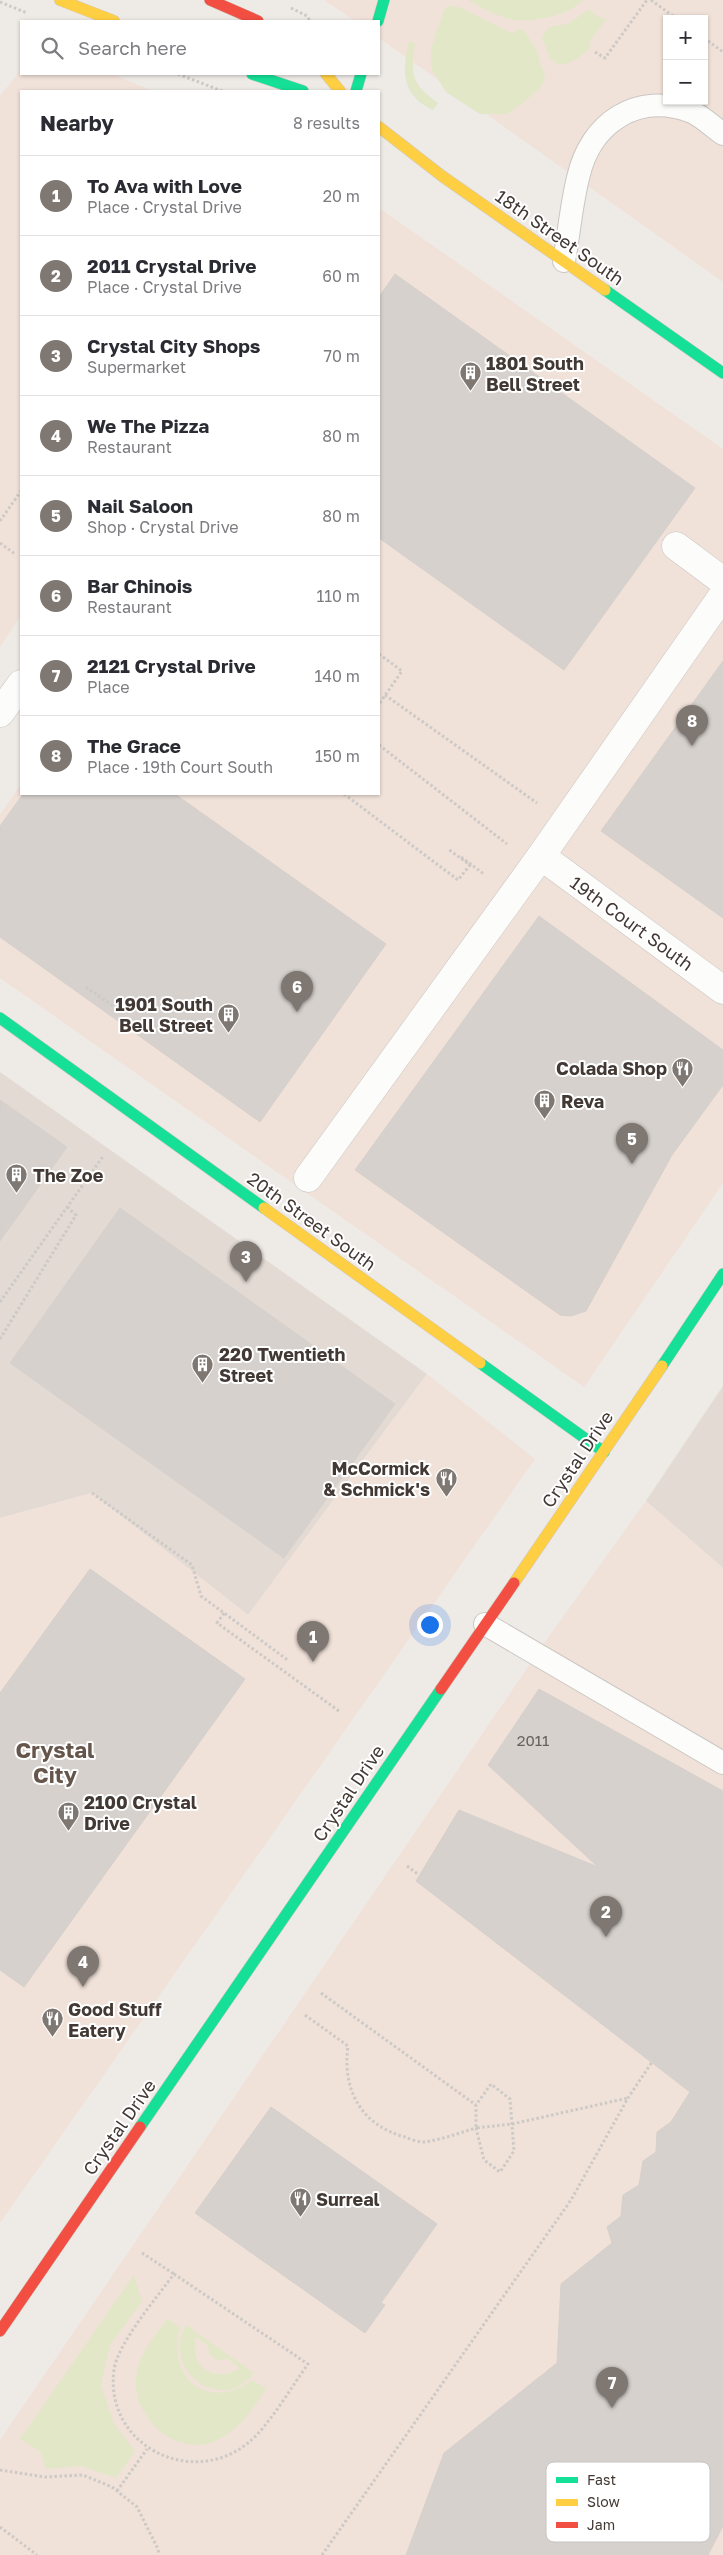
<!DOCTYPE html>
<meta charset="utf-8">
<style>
:root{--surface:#fff;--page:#f2f2f3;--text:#2b2b33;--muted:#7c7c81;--line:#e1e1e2;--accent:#7e7772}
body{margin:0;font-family:"Golos Text",sans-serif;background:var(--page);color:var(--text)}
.controls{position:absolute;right:15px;top:15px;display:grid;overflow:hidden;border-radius:0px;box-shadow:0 1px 4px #0004}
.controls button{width:45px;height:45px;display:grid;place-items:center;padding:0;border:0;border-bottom:1px solid var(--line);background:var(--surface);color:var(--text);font:25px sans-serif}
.you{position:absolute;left:429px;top:1624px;width:18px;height:18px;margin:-12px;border:4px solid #fff;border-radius:50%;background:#1a73e8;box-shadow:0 0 0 8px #1a73e833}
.badge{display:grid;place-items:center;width:32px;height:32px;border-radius:50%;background:var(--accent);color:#fff;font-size:16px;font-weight:700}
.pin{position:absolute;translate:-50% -41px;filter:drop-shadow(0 1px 2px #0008)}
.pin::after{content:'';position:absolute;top:26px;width:18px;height:15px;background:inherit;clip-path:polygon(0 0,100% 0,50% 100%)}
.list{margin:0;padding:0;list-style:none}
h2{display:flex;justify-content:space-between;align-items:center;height:65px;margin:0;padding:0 20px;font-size:21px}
h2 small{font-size:16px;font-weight:400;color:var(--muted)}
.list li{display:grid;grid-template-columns:32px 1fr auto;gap:15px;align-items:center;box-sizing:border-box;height:80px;padding:0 20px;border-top:1px solid var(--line)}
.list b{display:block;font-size:19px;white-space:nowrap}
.list p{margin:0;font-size:16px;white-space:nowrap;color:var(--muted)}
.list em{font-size:16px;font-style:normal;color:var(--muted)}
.icon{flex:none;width:28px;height:28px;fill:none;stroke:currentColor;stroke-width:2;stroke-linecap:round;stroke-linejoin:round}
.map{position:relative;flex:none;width:723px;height:2555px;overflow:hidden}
.search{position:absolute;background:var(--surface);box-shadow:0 1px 4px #0004;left:20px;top:20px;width:360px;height:55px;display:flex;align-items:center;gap:12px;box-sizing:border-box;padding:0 18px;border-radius:0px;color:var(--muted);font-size:19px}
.panel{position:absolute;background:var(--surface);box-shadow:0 1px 4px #0004;left:20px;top:90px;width:360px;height:705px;border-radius:0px}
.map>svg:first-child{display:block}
.residential{fill:#e2dad3}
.commercial{fill:#f1e2d9;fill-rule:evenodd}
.green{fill:#e1e7c7;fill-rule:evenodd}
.building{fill:#d6d1cd;stroke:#d6d0cc}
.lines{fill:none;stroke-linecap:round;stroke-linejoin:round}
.lane-casing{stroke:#cac6c2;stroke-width:24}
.street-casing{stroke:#cac6c2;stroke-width:29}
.fast-casing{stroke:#cec7bf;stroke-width:12}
.slow-casing{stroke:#cec7bf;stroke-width:12}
.jam-casing{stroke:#cec7bf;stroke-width:12}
.path{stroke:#ccc9c6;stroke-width:3;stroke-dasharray:2.5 2.5;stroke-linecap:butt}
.lane{stroke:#fcfcfb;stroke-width:22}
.street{stroke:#fcfcfb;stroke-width:28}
.fast{stroke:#16e098;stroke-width:11}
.slow{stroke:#ffcf43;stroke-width:11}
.jam{stroke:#f24e42;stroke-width:11}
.labels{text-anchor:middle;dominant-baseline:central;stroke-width:4;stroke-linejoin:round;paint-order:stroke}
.number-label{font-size:15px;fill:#68605c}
.street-label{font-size:18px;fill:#423934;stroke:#fff}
.poi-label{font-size:18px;font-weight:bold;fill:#423934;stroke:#fff;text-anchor:start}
.district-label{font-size:22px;font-weight:bold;fill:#65554b;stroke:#fff}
.key{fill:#fff;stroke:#c6c4c2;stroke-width:1}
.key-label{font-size:14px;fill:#423934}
</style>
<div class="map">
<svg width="723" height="2555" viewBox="0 0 723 2555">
<rect width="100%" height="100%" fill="#eeeae6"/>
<g class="residential">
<path d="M 0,1072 L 427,1374 L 248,1615 L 92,1493 L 0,1518 Z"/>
<path d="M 723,1386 L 723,1568 L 646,1501 Z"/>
</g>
<g class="commercial">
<path d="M 324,0 L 723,0 L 723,282 L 379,38 L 379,21 L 355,21 ZM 667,19 L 704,19 L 704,101 L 667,101 Z"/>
<path d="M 21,70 L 21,74 L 113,74 L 152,91 L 21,91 L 21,615 L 0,647 L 0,96 Z"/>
<path d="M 379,208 L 723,449 L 723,1183 L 584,1387 L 0,978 L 0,815 L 21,784 L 21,794 L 379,794 Z"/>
<path d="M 427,1374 L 535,1459 L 0,2223 L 0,1518 L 92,1493 L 248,1615 Z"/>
<path d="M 646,1501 L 723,1568 L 723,2555 L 0,2555 L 0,2440 L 543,1645 Z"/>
</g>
<g class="green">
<path d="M 468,0 L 583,0 C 569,15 536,22 515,20 C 500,18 481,7 468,0 Z"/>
<path d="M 452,6 L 459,7 L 511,33 L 523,29 L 536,49 L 545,77 L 540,89 L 508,114 L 480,114 L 446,92 L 432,70 L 431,48 L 445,8 Z"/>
<path d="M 588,10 L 606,20 L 588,43 L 591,47 C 583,54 564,73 552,60 C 547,55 545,43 542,37 L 549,27 L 568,24 Z"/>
<path d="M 409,41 L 415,44 C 410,75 412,84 438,103 L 433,110 C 401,95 402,71 409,41 Z"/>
<path d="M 134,2275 L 142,2301 L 110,2345 L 101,2385 L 114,2424 L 135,2451 L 116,2478 L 81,2466 L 46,2469 L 40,2451 L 20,2439 Z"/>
<path d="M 167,2319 L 180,2327 C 166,2379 208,2412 253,2380 L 266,2389 C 252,2409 240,2430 217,2440 C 174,2460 128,2414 137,2371 C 141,2351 156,2335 167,2319 Z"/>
<path d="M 186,2325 L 254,2373 C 222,2416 160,2370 186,2325 ZM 196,2337 L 208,2345 L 210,2354 L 217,2360 L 228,2359 L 240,2368 C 214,2384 189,2367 196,2337 Z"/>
</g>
<g class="building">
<path d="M 395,274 L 695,488 L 564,670 L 379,538 L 379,297 Z"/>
<path d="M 723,661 L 723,918 L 601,831 Z"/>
<path d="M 23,794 L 175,794 L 386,944 L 260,1122 L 0,937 L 0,826 Z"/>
<path d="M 539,916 L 723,1050 L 723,1085 L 672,1155 L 586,1311 L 571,1316 L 560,1315 L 355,1170 Z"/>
<path d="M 0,1100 L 67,1147 L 0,1241 Z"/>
<path d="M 120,1208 L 395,1404 L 284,1558 L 10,1363 Z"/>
<path d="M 90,1569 L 245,1679 L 24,1987 L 0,1970 L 0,1693 Z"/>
<path d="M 539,1689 L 723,1791 L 723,2526 L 708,2555 L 406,2555 L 444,2453 L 557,2363 L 561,2284 L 612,2243 L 607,2227 L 621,2216 L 623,2195 L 639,2185 L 643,2161 L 656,2152 L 657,2132 L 671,2122 L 690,2092 L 416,1881 L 459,1810 L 598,1867 L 488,1765 Z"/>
<path d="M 271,2107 L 437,2224 L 381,2303 L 385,2305 L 365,2333 L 195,2213 Z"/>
</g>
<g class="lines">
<defs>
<g id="lane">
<path d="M 564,261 C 569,234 571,206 578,178 C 590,123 637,91 692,112 C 703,117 713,127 723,134"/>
<path d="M 485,1624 L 723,1763"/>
</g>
<g id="street">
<path d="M 676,546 L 723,581"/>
<path d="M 0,713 L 21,684"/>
<path d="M 541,856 L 723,990"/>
<path d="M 308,1178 L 541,856 L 723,595"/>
</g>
<g id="fast">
<path d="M 378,21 L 384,0"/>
<path d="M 252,74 L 303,91"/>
<path d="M 356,91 L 361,74"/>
<path d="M 605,290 L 723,373"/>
<path d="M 0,1018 L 264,1208"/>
<path d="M 480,1363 L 604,1452"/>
<path d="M 662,1366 L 723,1274"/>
<path d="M 140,2127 L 441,1689"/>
</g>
<g id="slow">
<path d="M 60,0 L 114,21"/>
<path d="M 326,74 L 340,91"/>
<path d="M 379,127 L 442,176 L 605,290"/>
<path d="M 264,1208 L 480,1363"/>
<path d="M 514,1583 L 662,1366"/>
</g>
<g id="jam">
<path d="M 210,0 L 258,21"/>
<path d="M 441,1689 L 514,1583"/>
<path d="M 0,2331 L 140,2127"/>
</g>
</defs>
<use href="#lane" class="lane-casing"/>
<use href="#street" class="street-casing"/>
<use href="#fast" class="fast-casing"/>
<use href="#slow" class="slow-casing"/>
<use href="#jam" class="jam-casing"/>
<g class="path">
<path d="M 651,0 L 677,19"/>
<path d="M 0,2 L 27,13"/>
<path d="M 291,8 L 307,16 L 310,21"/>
<path d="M 704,38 L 723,52"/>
<path d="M 595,52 L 605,58 L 647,0"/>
<path d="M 178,74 L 222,91"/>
<path d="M 0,521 L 21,491"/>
<path d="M 0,543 L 15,554"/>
<path d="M 379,654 L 402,671 L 379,704"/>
<path d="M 385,695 L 537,803"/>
<path d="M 379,745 L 507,844"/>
<path d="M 344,794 L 458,880 L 470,865 L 448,849"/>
<path d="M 461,857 L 484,874"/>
<path d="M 86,987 L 116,1008"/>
<path d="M 0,1302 L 104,1155"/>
<path d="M 0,1339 L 76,1215 L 67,1207"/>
<path d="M 92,1493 L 192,1565 L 201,1596 L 289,1661"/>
<path d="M 224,1613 L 217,1623 L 339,1711"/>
<path d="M 407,1866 L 419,1875"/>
<path d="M 321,1993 L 476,2105"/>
<path d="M 305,2015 L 348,2046 C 342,2090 361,2125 405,2137 C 410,2139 418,2142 423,2142 C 441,2140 459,2133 476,2128 L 484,2160 L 500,2172 L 514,2151 L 510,2099 L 491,2084 L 476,2105 L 476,2128 L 512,2124 L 628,2098"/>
<path d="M 142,2253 L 174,2274"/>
<path d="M 174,2274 L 308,2364 C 292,2386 269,2426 248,2443 C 191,2489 104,2445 114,2370 C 117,2344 158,2296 174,2274 Z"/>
<path d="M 0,2470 L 45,2477 L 83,2475 L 112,2487 L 137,2507 L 158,2549 L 159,2555"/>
<path d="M 117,2491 L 147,2449"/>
<path d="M 0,2527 L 37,2555"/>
<path d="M 322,2555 L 571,2200 L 628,2098 L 652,2062"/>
</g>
<use href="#lane" class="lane"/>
<use href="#street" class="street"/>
<use href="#fast" class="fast"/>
<use href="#slow" class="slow"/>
<use href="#jam" class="jam"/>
</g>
<defs>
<symbol id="building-pin" viewBox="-11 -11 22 30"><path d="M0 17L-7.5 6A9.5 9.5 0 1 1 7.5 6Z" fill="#7e7772" stroke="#fff"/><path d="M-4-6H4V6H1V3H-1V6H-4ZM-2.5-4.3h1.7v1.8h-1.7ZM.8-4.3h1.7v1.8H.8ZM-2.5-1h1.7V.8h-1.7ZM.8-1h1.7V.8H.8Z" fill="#fff"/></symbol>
<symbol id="restaurant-pin" viewBox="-11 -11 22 30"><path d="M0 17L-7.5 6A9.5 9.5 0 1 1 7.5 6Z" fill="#7e7772" stroke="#fff"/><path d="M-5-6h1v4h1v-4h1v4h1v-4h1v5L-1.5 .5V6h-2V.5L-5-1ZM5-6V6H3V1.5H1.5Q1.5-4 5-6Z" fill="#fff"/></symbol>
</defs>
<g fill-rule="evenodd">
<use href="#building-pin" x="458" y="360" width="25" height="34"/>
<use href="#building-pin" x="216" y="1002" width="25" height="34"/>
<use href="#restaurant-pin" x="670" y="1056" width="25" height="34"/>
<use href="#building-pin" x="532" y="1088" width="25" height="34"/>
<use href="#building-pin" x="4" y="1162" width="25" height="34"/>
<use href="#building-pin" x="190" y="1352" width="25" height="34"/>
<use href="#restaurant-pin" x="434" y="1466" width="25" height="34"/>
<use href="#building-pin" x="56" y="1800" width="25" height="34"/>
<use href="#restaurant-pin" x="40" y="2006" width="25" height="34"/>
<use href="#restaurant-pin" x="288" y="2186" width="25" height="34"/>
</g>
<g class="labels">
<g class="number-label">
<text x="533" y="1740">2011</text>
</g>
<g class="street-label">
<text transform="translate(560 237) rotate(35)">18th Street South</text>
<text transform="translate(632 923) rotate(36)">19th Court South</text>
<text transform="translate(312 1221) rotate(36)">20th Street South</text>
<text transform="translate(577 1459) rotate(-56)">Crystal Drive</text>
<text transform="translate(348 1793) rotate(-56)">Crystal Drive</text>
<text transform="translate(119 2127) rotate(-55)">Crystal Drive</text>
</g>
<g class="poi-label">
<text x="486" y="363">1801 South<tspan x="486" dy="21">Bell Street</tspan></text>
<text x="213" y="1004" text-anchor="end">1901 South<tspan x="213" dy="21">Bell Street</tspan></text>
<text x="667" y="1068" text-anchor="end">Colada Shop</text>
<text x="561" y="1101">Reva</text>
<text x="33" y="1175">The Zoe</text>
<text x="219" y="1354">220 Twentieth<tspan x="219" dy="21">Street</tspan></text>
<text x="430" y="1468" text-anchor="end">McCormick<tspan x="430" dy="21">&amp; Schmick's</tspan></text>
<text x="84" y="1802">2100 Crystal<tspan x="84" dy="21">Drive</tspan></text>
<text x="68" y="2009">Good Stuff<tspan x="68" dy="21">Eatery</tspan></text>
<text x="316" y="2199">Surreal</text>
</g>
<g class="district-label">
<text x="55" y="1749">Crystal<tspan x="55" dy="25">City</tspan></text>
</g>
</g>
<rect x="546" y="2462" width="164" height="80" rx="8" class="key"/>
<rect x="556" y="2477" width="22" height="6" fill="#16e098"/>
<rect x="556" y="2499" width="22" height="7" fill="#ffcf43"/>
<rect x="556" y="2522" width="22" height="6" fill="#f24e42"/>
<g class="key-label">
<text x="587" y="2485">Fast</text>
<text x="587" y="2507">Slow</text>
<text x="587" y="2530">Jam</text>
</g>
</svg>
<div class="controls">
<button>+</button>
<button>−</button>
</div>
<div class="you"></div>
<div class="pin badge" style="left:313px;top:1662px">1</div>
<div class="pin badge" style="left:606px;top:1937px">2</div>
<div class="pin badge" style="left:246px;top:1282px">3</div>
<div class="pin badge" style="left:83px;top:1987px">4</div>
<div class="pin badge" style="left:632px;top:1164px">5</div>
<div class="pin badge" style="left:297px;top:1012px">6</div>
<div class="pin badge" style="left:612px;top:2408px">7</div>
<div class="pin badge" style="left:692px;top:746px">8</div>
<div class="search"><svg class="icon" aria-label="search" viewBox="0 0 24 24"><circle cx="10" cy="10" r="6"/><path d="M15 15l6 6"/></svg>Search here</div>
<section class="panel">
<h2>Nearby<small>8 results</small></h2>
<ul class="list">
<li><span class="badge">1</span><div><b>To Ava with Love</b><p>Place · Crystal Drive</p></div><em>20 m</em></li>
<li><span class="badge">2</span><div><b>2011 Crystal Drive</b><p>Place · Crystal Drive</p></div><em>60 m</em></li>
<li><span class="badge">3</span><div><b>Crystal City Shops</b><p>Supermarket</p></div><em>70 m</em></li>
<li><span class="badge">4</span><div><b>We The Pizza</b><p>Restaurant</p></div><em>80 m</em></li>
<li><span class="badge">5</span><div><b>Nail Saloon</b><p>Shop · Crystal Drive</p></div><em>80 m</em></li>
<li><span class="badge">6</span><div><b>Bar Chinois</b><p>Restaurant</p></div><em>110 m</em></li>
<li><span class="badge">7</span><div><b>2121 Crystal Drive</b><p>Place</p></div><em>140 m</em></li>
<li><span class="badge">8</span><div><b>The Grace</b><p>Place · 19th Court South</p></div><em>150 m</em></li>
</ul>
</section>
</div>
